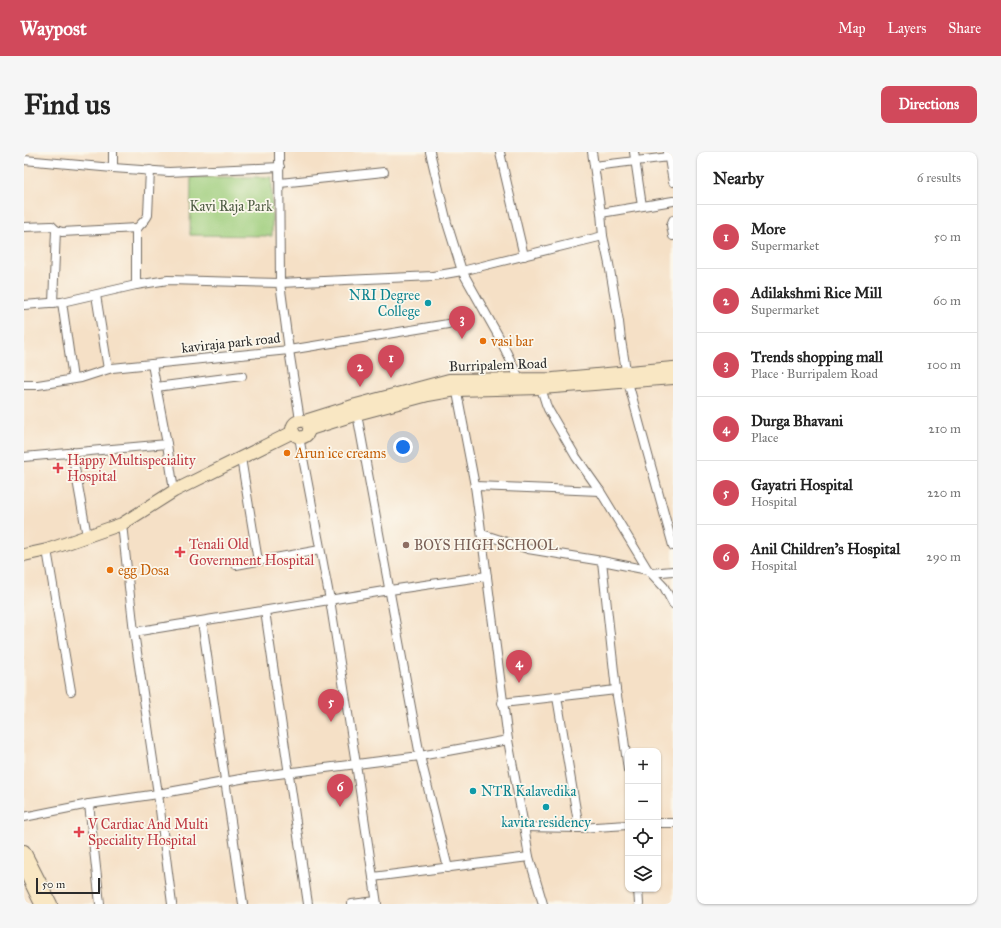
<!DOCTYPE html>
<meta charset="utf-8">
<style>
:root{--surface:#fff;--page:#f6f6f6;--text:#222;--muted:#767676;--line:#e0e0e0;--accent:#d1495b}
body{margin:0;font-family:"IM FELL Great Primer",serif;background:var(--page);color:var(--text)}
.controls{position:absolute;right:12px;bottom:12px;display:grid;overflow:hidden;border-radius:8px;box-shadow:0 1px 3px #0004}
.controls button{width:36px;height:36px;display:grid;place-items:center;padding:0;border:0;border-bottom:1px solid var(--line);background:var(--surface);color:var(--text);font:20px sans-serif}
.scale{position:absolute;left:12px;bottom:10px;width:64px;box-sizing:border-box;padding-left:4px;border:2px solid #2b2b2b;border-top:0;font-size:11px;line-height:14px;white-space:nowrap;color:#2b2b2b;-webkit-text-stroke:3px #fbf7ec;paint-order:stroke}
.you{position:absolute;left:379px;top:295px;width:14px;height:14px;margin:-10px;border:3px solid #fff;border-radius:50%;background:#1a73e8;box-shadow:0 0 0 6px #1a73e833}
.badge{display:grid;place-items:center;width:26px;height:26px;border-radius:50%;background:var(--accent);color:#fff;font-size:13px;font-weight:700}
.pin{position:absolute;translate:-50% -33px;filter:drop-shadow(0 1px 2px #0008)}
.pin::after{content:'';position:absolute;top:21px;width:14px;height:12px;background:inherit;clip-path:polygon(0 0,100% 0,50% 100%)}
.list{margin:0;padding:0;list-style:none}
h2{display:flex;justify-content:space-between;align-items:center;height:52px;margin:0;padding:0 16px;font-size:17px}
h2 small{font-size:13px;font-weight:400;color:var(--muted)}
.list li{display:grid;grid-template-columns:26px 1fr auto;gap:12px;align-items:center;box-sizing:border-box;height:64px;padding:0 16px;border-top:1px solid var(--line)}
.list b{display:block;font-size:15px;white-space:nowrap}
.list p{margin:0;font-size:13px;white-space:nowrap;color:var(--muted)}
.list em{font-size:13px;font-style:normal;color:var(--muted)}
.icon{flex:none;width:22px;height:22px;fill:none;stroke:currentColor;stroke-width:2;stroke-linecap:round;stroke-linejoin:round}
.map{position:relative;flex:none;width:649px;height:752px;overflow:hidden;border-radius:8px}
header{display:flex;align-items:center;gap:24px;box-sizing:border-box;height:56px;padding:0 20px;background:var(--accent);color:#fff}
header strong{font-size:19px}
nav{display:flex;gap:22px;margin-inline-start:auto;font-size:14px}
.intro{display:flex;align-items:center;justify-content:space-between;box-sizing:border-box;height:96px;padding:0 24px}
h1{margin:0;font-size:28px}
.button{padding:10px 18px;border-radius:8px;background:var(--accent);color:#fff;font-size:14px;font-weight:700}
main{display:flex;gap:24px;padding:0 24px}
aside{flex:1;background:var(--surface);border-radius:8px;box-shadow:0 1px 3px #0004}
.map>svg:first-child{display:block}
.green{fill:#9ecd7b;stroke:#647c53}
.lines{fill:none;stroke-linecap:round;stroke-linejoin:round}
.street-casing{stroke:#726a61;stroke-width:10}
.secondary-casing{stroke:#726a61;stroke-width:14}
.street{stroke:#fff;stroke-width:8}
.secondary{stroke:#f9e7c3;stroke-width:12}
.culture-dot{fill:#0f9aa8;stroke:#fbf7ec;stroke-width:1.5}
.food-dot{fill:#e8710a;stroke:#fbf7ec;stroke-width:1.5}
.health-dot{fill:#e0444e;stroke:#fbf7ec;stroke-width:1.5}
.education-dot{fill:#8d6e63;stroke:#fbf7ec;stroke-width:1.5}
.labels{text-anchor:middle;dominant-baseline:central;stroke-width:3.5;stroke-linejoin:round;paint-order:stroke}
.park-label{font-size:14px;fill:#4e5c43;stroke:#fbf7ec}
.culture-label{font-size:14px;fill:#0d838f;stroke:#fbf7ec;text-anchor:end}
.food-label{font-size:14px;fill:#c56008;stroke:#fbf7ec;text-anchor:start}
.street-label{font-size:14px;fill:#2b2b2b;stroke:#fbf7ec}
.health-label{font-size:14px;fill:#be3a42;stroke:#fbf7ec;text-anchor:start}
.education-label{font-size:14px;fill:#785e54;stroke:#fbf7ec;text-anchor:start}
</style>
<header>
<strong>Waypost</strong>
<nav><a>Map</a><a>Layers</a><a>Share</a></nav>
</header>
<div class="intro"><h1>Find us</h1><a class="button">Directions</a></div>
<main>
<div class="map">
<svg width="649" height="752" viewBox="0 0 649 752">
<rect width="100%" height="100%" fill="#fbf7ec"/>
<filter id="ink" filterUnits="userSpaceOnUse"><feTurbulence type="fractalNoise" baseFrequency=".025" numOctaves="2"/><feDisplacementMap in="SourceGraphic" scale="8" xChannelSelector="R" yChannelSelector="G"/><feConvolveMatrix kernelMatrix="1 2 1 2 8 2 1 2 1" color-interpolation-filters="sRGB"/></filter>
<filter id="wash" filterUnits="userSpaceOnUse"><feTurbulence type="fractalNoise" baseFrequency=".012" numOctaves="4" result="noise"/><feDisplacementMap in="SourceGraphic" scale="16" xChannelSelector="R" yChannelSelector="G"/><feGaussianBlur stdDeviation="0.9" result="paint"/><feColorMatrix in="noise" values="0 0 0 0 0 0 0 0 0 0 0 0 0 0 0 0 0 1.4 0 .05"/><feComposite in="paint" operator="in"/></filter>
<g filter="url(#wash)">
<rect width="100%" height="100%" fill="#f5e0c6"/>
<path class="green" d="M 167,25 L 248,25 L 248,84 L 166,83 Z"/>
</g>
<g filter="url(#ink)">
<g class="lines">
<defs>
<g id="street">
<path d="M 89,0 L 89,16"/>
<path d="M 255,0 L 256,131 L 409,124 L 438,119 L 579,84"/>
<path d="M 406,0 L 423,71 L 438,119 L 475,185 L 496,228"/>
<path d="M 476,0 L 481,23 L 500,104"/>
<path d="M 568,0 L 577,61 L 579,84 L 585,112 L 595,170 L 597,188 L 604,230 L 649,394"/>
<path d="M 610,0 L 618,54"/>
<path d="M 644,1 L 649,30"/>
<path d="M 0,8 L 89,16 L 145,20 L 256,15"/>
<path d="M 570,14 L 645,5"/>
<path d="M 256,31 L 360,20"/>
<path d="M 577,61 L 649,49"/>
<path d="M 649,68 L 647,73 L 649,84"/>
<path d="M 0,75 L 28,74 L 32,78 L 29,151"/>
<path d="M 32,78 L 38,80 L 113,76"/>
<path d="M 112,133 L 112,79 C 114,73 121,70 124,63 L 126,18"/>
<path d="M 72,143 L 84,217"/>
<path d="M 38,150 L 49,227"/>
<path d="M 0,153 L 38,150 L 112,133 L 144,128 L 256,131 L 265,198 L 424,172"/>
<path d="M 128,212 L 265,198 L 276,268"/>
<path d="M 0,233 L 14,233 L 57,226 L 88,216 L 128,212 L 143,292"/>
<path d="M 132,235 L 218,224"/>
<path d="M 432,235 L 451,334 L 455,363 L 484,588 L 501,680 L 505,705 L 519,752"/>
<path d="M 517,236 L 522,252 L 524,257 L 552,305 L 576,339 L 624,418 L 640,435 L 649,452"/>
<path d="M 333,262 L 396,604 L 424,716"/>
<path d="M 275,285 L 306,448 L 332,612 L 353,752"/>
<path d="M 48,300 L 63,384"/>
<path d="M 0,305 L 143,292 L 150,339"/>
<path d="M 217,306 L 234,409"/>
<path d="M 451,334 L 576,339"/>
<path d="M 98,372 L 110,480 L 134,642 L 148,752"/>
<path d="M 458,382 L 504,397 L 578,409 L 624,418"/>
<path d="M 23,398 L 47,539"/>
<path d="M 578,409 L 592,538 L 599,580 L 604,618"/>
<path d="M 212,413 L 296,398"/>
<path d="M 627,421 L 649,419"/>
<path d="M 241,459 L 284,752"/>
<path d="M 178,469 L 219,752"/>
<path d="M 110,480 L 366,438 L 463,424"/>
<path d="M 533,545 L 555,676"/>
<path d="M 478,551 L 592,538"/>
<path d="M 65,652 L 76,752"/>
<path d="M 0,665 L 65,652 L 134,642 L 222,626 L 396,604 L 484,588"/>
<path d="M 634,671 L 649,671"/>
<path d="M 500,675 L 555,676 L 604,673"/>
<path d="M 349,725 L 505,705"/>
<path d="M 614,737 L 615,752"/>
<path d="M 328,752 L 352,749"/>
</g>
<g id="secondary">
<path d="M 281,269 L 285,274 C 287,287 271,290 268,277 C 269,270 274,268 281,269 L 332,253 L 425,228 L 529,227 L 649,216"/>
<path d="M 286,277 L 333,262 L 404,243 L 432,238 L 517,236 L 649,226"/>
<path d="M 0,403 L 23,398 L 98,372 L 150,339 L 269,280"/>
<path d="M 0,699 L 27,752"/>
<path d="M 0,717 L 17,752"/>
</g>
</defs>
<use href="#street" class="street-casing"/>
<use href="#secondary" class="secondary-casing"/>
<use href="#street" class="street"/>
<use href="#secondary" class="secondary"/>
</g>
</g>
<g class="culture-dot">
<circle cx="404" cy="151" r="4"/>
<circle cx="449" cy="639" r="4"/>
<circle cx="522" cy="655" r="4"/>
</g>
<g class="food-dot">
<circle cx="459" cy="189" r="4"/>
<circle cx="263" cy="301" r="4"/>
<circle cx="86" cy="418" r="4"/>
</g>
<g class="health-dot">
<path d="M32 310h4v4h4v4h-4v4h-4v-4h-4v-4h4z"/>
<path d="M154 394h4v4h4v4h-4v4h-4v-4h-4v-4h4z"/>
<path d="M53 674h4v4h4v4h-4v4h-4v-4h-4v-4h4z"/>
</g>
<circle class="education-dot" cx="382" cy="393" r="4"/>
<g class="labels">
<g class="park-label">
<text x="207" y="54">Kavi Raja Park</text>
</g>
<g class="culture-label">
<text x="396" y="143">NRI Degree<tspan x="396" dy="16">College</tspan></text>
<text x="457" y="639" text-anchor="start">NTR Kalavedika</text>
<text x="522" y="670" text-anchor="middle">kavita residency</text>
</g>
<g class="food-label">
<text x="467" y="189">vasi bar</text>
<text x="271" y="301">Arun ice creams</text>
<text x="94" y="418">egg Dosa</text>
</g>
<g class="street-label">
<text transform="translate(207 191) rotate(-6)">kaviraja park road</text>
<text transform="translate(474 213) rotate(-2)">Burripalem Road</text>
</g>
<g class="health-label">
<text x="43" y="308">Happy Multispeciality<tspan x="43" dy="16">Hospital</tspan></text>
<text x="165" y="392">Tenali Old<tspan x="165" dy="16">Government Hospital</tspan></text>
<text x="64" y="672">V Cardiac And Multi<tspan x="64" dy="16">Speciality Hospital</tspan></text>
</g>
<g class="education-label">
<text x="390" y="393">BOYS HIGH SCHOOL</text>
</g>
</g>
</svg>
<div class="controls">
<button>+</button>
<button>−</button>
<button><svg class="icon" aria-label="locate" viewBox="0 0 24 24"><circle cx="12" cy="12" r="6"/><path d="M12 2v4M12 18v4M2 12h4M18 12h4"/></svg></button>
<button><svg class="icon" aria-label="layers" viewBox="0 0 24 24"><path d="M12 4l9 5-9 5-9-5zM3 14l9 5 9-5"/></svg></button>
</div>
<div class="scale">50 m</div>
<div class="you"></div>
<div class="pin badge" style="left:367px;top:226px">1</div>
<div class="pin badge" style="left:336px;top:235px">2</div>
<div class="pin badge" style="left:438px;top:187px">3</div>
<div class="pin badge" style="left:495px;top:531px">4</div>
<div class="pin badge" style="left:307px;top:570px">5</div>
<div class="pin badge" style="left:316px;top:655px">6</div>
</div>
<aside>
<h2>Nearby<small>6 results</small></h2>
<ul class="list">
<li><span class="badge">1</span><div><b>More</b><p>Supermarket</p></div><em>50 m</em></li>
<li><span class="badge">2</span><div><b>Adilakshmi Rice Mill</b><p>Supermarket</p></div><em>60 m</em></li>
<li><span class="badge">3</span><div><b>Trends shopping mall</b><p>Place · Burripalem Road</p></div><em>100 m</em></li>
<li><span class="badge">4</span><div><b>Durga Bhavani</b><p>Place</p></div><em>210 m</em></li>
<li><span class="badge">5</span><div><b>Gayatri Hospital</b><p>Hospital</p></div><em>220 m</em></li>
<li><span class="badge">6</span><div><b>Anil Children's Hospital</b><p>Hospital</p></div><em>290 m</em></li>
</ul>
</aside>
</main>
